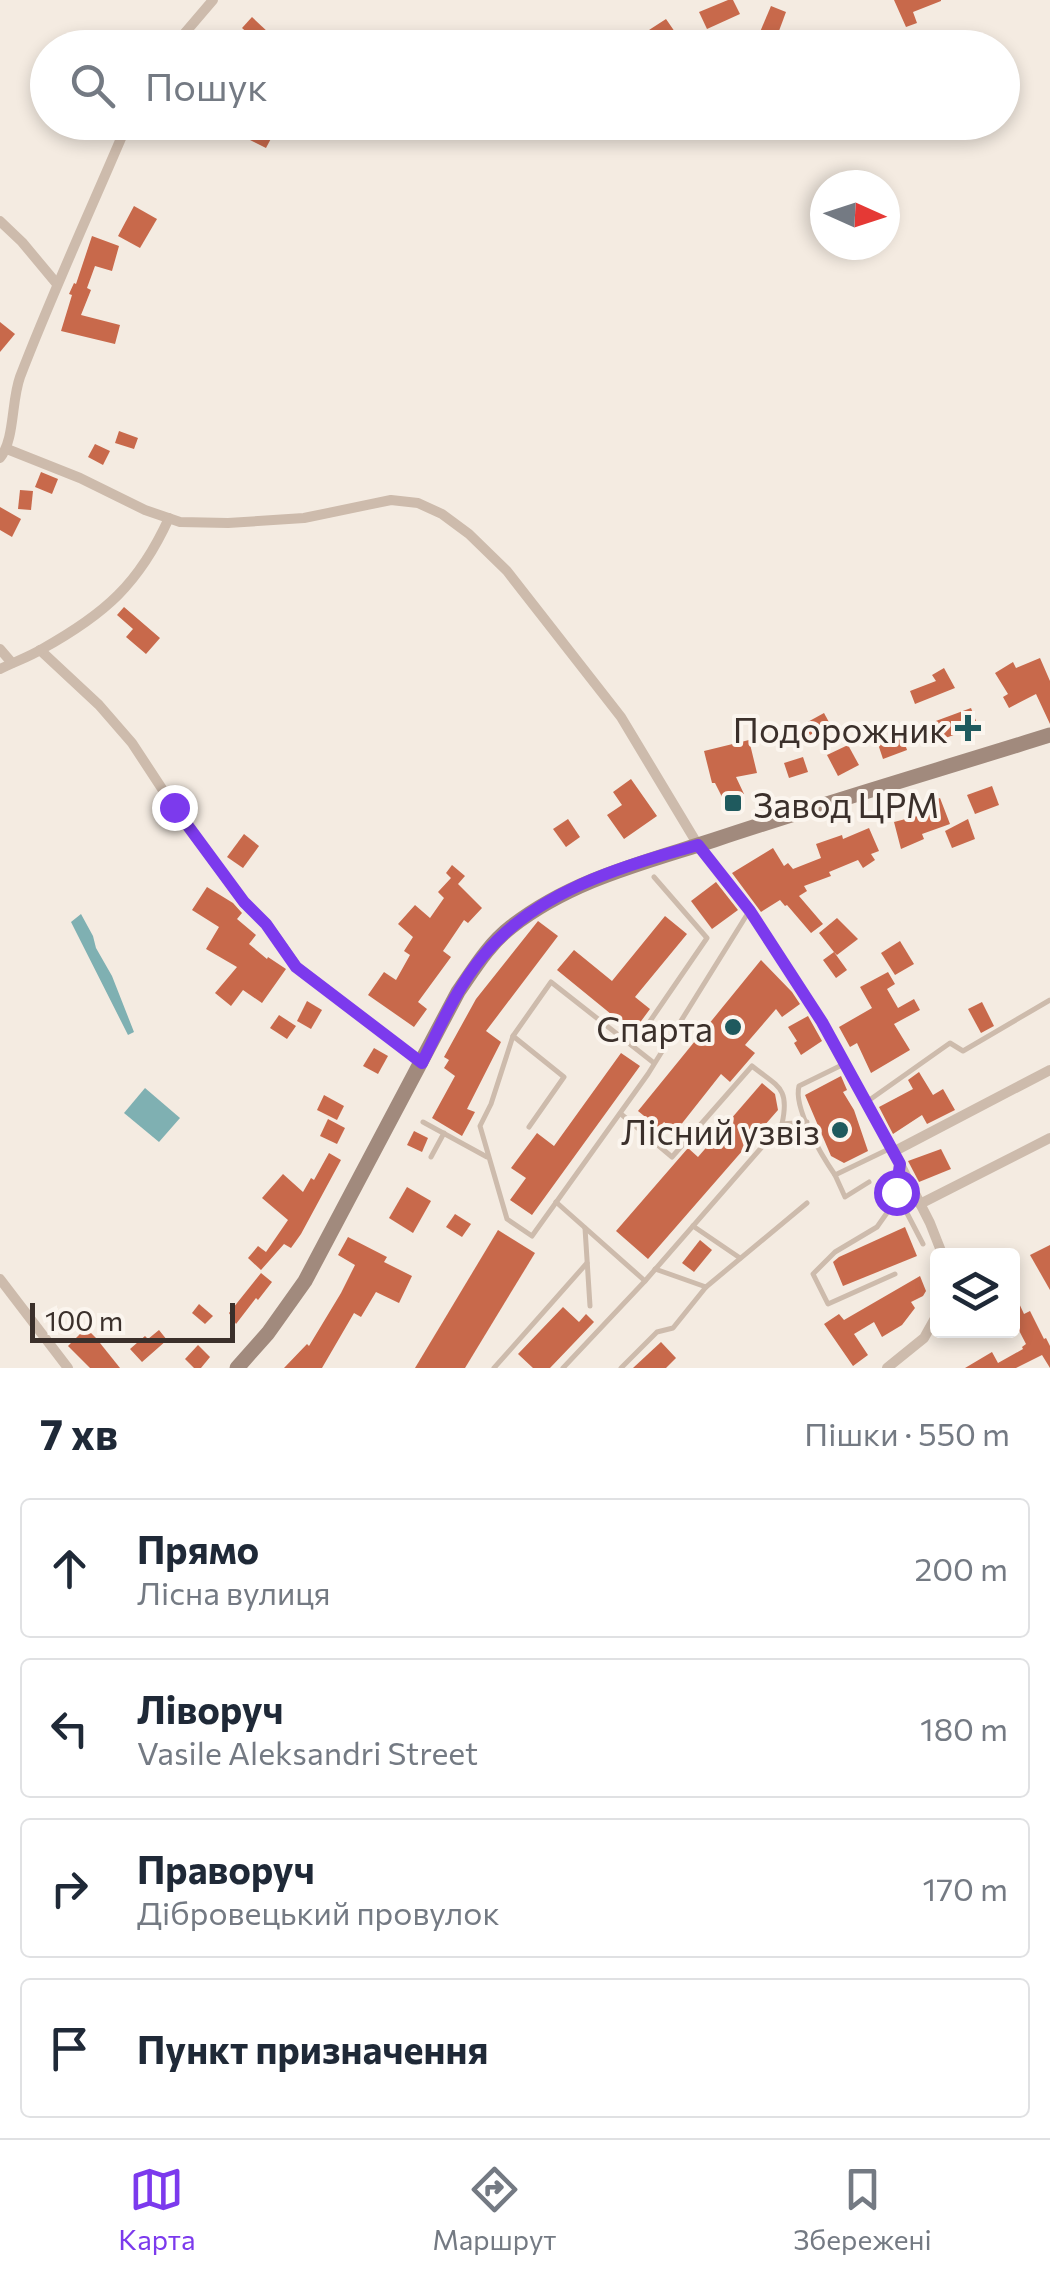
<!DOCTYPE html>
<html lang="uk">
<meta charset="utf-8">
<style>
:root{--surface:#fff;--page:#f2f2f3;--text:#1f2937;--muted:#747a83;--line:#e0e1e3;--accent:#7c3aed}
body{margin:0;font-family:Commissioner,sans-serif;background:var(--page);color:var(--text)}
.controls{position:absolute;right:30px;bottom:30px;display:grid;overflow:hidden;border-radius:10px;box-shadow:0 5px 15px #0003}
.controls button{width:90px;height:90px;display:grid;place-items:center;padding:0;border:0;border-bottom:2px solid var(--line);background:var(--surface);color:var(--text);font:50px sans-serif}
.compass{position:absolute;left:810px;top:170px;width:90px;height:90px;border-radius:50%;background:var(--surface);box-shadow:0 5px 15px #0003;rotate:93deg}
.scale{position:absolute;left:30px;bottom:25px;width:205px;box-sizing:border-box;padding-left:10px;border:5px solid #3b302b;border-top:0;font-size:28px;line-height:35px;white-space:nowrap;color:#3b302b;-webkit-text-stroke:8px #fbf5ee;paint-order:stroke}
.stop{position:absolute;width:30px;height:30px;margin:-22px;border:8px solid #7c3aed;border-radius:50%;background:#fff}
.stop.end{background:#7c3aed;border-color:#fff;box-shadow:0 2px 10px #0008}
.list{margin:0;padding:0;list-style:none}
h2{display:flex;justify-content:space-between;align-items:center;height:130px;margin:0;padding:0 40px;font-size:42px}
h2 small{font-size:32px;font-weight:400;color:var(--muted)}
.list li{display:grid;grid-template-columns:65px 1fr auto;gap:30px;align-items:center;box-sizing:border-box;height:140px;margin:0 20px 20px;padding:0 20px;border:2px solid var(--line);border-radius:10px}
.list b{display:block;font-size:38px;white-space:nowrap}
.list p{margin:0;font-size:32px;white-space:nowrap;color:var(--muted)}
.list em{font-size:32px;font-style:normal;color:var(--muted)}
.icon{flex:none;width:55px;height:55px;fill:none;stroke:currentColor;stroke-width:2;stroke-linecap:round;stroke-linejoin:round}
.map{position:relative;flex:none;width:1050px;height:1368px;overflow:hidden}
.search{position:absolute;background:var(--surface);box-shadow:0 5px 15px #0003;left:30px;right:30px;top:30px;height:110px;display:flex;align-items:center;gap:25px;box-sizing:border-box;padding:0 35px;border-radius:55px;color:var(--muted);font-size:38px}
.sheet{height:770px;background:var(--surface)}
nav{display:flex;justify-content:space-around;align-items:center;box-sizing:border-box;height:140px;border-top:2px solid var(--line);background:var(--surface);font-size:28px;color:var(--muted)}
nav a{display:grid;justify-items:center;gap:5px}
nav .on{color:var(--accent)}
.map>svg:first-child{display:block}
.water{fill:#7fb0b2}
.building{fill:#c8694b}
.lines{fill:none;stroke-linecap:round;stroke-linejoin:round}
.lane{stroke:#cdbbac;stroke-width:5}
.street{stroke:#cdbbac;stroke-width:10}
.secondary{stroke:#a18a7d;stroke-width:15}
.route{stroke:#7c3aed;stroke-width:12}
.poi-dot{fill:#1f5a5e;stroke:#fbf5ee;stroke-width:4}
.labels{text-anchor:middle;dominant-baseline:central;stroke-width:8;stroke-linejoin:round;paint-order:stroke}
.poi-label{font-size:35px;fill:#3b302b;stroke:#fbf5ee;text-anchor:end}
</style>
<div class="map">
<svg width="1050" height="1368" viewBox="0 0 1050 1368">
<rect width="100%" height="100%" fill="#f4ebe1"/>
<g class="water">
<path d="M 81,914 L 93,936 L 96,948 L 112,976 L 134,1032 L 128,1035 L 71,922 Z"/>
<path d="M 145,1088 L 180,1118 L 159,1142 L 124,1113 Z"/>
</g>
<g class="building">
<path d="M 728,0 L 733,0 L 740,14 L 707,29 L 699,12 Z"/>
<path d="M 894,0 L 941,0 L 941,1 L 913,12 L 917,23 L 906,27 Z"/>
<path d="M 771,6 L 786,12 L 776,39 L 760,32 Z"/>
<path d="M 252,17 L 270,34 L 261,45 L 242,28 Z"/>
<path d="M 666,19 L 675,32 L 671,34 L 679,48 L 660,48 L 649,30 Z"/>
<path d="M 713,30 L 727,42 L 722,48 L 698,48 Z"/>
<path d="M 260,122 L 275,131 L 266,148 L 250,140 Z"/>
<path d="M 134,206 L 157,219 L 140,248 L 118,236 Z"/>
<path d="M 92,236 L 119,246 L 112,271 L 95,266 L 87,288 L 91,290 L 81,315 L 120,325 L 115,344 L 61,331 L 72,295 L 69,294 L 74,283 L 76,284 Z"/>
<path d="M 0,322 L 15,334 L 0,352 Z"/>
<path d="M 119,431 L 138,438 L 134,449 L 115,443 Z"/>
<path d="M 95,444 L 110,451 L 103,465 L 88,457 Z"/>
<path d="M 41,472 L 58,479 L 52,494 L 35,487 Z"/>
<path d="M 20,490 L 33,491 L 31,510 L 18,509 Z"/>
<path d="M 0,507 L 21,519 L 12,537 L 0,530 Z"/>
<path d="M 124,607 L 160,638 L 146,654 L 126,637 L 133,629 L 117,615 Z"/>
<path d="M 1040,658 L 1050,681 L 1050,724 L 1036,694 L 1009,708 L 1003,697 L 1008,694 L 995,673 L 1013,662 L 1016,668 Z"/>
<path d="M 944,668 L 955,688 L 915,704 L 910,691 L 936,681 L 932,675 Z"/>
<path d="M 971,708 L 978,726 L 932,743 L 925,725 Z"/>
<path d="M 824,713 L 830,724 L 810,735 L 804,724 Z"/>
<path d="M 901,732 L 907,750 L 883,759 L 877,741 Z"/>
<path d="M 749,740 L 757,773 L 736,777 L 744,794 L 725,803 L 715,783 L 712,783 L 704,751 Z"/>
<path d="M 848,745 L 859,765 L 838,776 L 827,755 Z"/>
<path d="M 803,757 L 808,772 L 789,778 L 784,763 Z"/>
<path d="M 631,779 L 657,816 L 624,839 L 607,815 L 622,805 L 613,792 Z"/>
<path d="M 992,786 L 999,805 L 975,814 L 967,795 Z"/>
<path d="M 940,798 L 950,824 L 922,834 L 924,839 L 901,849 L 894,822 L 921,815 L 918,806 Z"/>
<path d="M 568,819 L 580,837 L 566,847 L 553,829 Z"/>
<path d="M 968,819 L 975,839 L 952,848 L 945,831 Z"/>
<path d="M 869,828 L 879,851 L 871,854 L 875,860 L 863,868 L 858,860 L 829,872 L 831,876 L 804,886 L 807,891 L 799,896 L 823,924 L 811,933 L 787,905 L 785,906 L 780,900 L 761,912 L 732,873 L 773,848 L 784,866 L 788,863 L 793,869 L 821,858 L 816,844 L 842,835 L 843,839 Z"/>
<path d="M 244,834 L 259,846 L 243,868 L 227,857 Z"/>
<path d="M 452,865 L 465,876 L 458,884 L 482,908 L 468,923 L 464,920 L 443,951 L 451,957 L 418,1002 L 427,1009 L 414,1027 L 368,995 L 384,972 L 396,980 L 410,955 L 404,951 L 413,937 L 398,924 L 415,905 L 430,918 L 444,898 L 438,892 L 451,878 L 446,873 Z"/>
<path d="M 716,882 L 738,910 L 712,929 L 691,901 Z"/>
<path d="M 207,887 L 233,903 L 242,913 L 237,919 L 256,935 L 249,944 L 267,959 L 268,957 L 286,969 L 262,1003 L 243,990 L 231,1006 L 215,993 L 237,967 L 206,949 L 219,927 L 192,910 Z"/>
<path d="M 665,916 L 687,934 L 635,997 L 650,1009 L 633,1032 L 557,970 L 574,950 L 612,981 Z"/>
<path d="M 837,918 L 858,939 L 837,955 L 834,952 L 847,970 L 836,978 L 823,960 L 834,952 L 819,933 Z"/>
<path d="M 538,921 L 558,936 L 486,1031 L 501,1042 L 467,1109 L 475,1112 L 462,1136 L 432,1118 L 455,1076 L 444,1068 L 449,1060 L 444,1057 L 476,999 Z"/>
<path d="M 900,941 L 914,964 L 895,975 L 881,953 Z"/>
<path d="M 761,960 L 792,992 L 800,1004 L 782,1017 L 776,1009 L 745,1045 L 755,1053 L 730,1082 L 721,1074 L 676,1131 L 664,1122 L 659,1128 L 638,1111 Z"/>
<path d="M 888,972 L 895,984 L 887,989 L 898,1008 L 914,999 L 920,1010 L 894,1024 L 910,1050 L 871,1073 L 857,1043 L 850,1047 L 839,1027 L 872,1008 L 860,987 Z"/>
<path d="M 307,1001 L 322,1010 L 311,1029 L 297,1021 Z"/>
<path d="M 982,1002 L 994,1026 L 981,1033 L 968,1009 Z"/>
<path d="M 279,1015 L 296,1026 L 287,1039 L 270,1028 Z"/>
<path d="M 808,1016 L 822,1041 L 801,1055 L 794,1043 L 797,1041 L 788,1027 Z"/>
<path d="M 374,1048 L 388,1056 L 378,1074 L 363,1066 Z"/>
<path d="M 621,1053 L 640,1066 L 532,1215 L 510,1200 L 526,1178 L 511,1168 L 537,1133 L 554,1146 Z"/>
<path d="M 919,1072 L 933,1095 L 943,1089 L 955,1110 L 927,1124 L 922,1115 L 893,1134 L 879,1107 L 913,1089 L 908,1080 Z"/>
<path d="M 841,1076 L 847,1090 L 843,1092 L 854,1110 L 868,1151 L 844,1163 L 831,1156 L 805,1095 Z"/>
<path d="M 762,1083 L 775,1094 L 778,1110 L 648,1259 L 616,1231 L 688,1148 L 698,1157 Z"/>
<path d="M 324,1095 L 344,1106 L 337,1120 L 317,1110 Z"/>
<path d="M 328,1119 L 345,1128 L 337,1144 L 320,1136 Z"/>
<path d="M 414,1131 L 428,1138 L 422,1152 L 407,1145 Z"/>
<path d="M 941,1149 L 951,1169 L 919,1182 L 908,1161 Z"/>
<path d="M 329,1153 L 341,1160 L 301,1234 L 291,1248 L 284,1244 L 261,1270 L 248,1258 L 258,1246 L 266,1252 L 288,1220 L 262,1198 L 283,1174 L 303,1192 L 311,1178 L 314,1180 Z"/>
<path d="M 407,1187 L 431,1201 L 413,1233 L 389,1218 Z"/>
<path d="M 455,1214 L 471,1224 L 462,1237 L 446,1227 Z"/>
<path d="M 905,1227 L 917,1256 L 843,1286 L 833,1262 L 839,1257 Z"/>
<path d="M 498,1230 L 535,1253 L 465,1368 L 415,1368 Z"/>
<path d="M 348,1237 L 387,1257 L 384,1262 L 412,1276 L 399,1303 L 376,1292 L 361,1317 L 354,1313 L 322,1368 L 284,1368 L 307,1344 L 309,1346 L 341,1293 L 355,1265 L 338,1255 Z"/>
<path d="M 700,1240 L 712,1250 L 694,1272 L 682,1263 Z"/>
<path d="M 1050,1245 L 1050,1290 L 1030,1255 Z"/>
<path d="M 261,1273 L 272,1282 L 258,1300 L 256,1298 L 236,1324 L 229,1313 Z"/>
<path d="M 920,1276 L 926,1291 L 923,1296 L 911,1302 L 915,1308 L 902,1325 L 882,1337 L 874,1322 L 854,1334 L 868,1355 L 853,1366 L 824,1324 L 839,1314 L 844,1320 Z"/>
<path d="M 1012,1288 L 1024,1314 L 1030,1311 L 1044,1339 L 1046,1338 L 1050,1346 L 1050,1368 L 1042,1355 L 1016,1368 L 965,1368 L 992,1352 L 998,1363 L 1023,1349 L 1022,1347 L 1026,1344 L 1012,1317 Z"/>
<path d="M 199,1304 L 213,1316 L 205,1324 L 192,1313 Z"/>
<path d="M 563,1307 L 579,1322 L 586,1314 L 594,1322 L 550,1368 L 533,1368 L 518,1354 Z"/>
<path d="M 86,1328 L 96,1338 L 120,1368 L 90,1368 L 68,1346 Z"/>
<path d="M 159,1330 L 167,1340 L 142,1362 L 130,1349 L 145,1336 L 148,1339 Z"/>
<path d="M 661,1342 L 676,1358 L 666,1368 L 633,1368 Z"/>
<path d="M 198,1345 L 210,1357 L 201,1368 L 194,1368 L 185,1359 Z"/>
</g>
<g class="lines">
<g class="lane">
<path d="M 513,1036 L 551,982 L 654,1063"/>
<path d="M 633,1046 L 707,938 L 654,877"/>
<path d="M 844,1064 L 799,1086 C 793,1108 822,1156 835,1175 L 891,1148"/>
<path d="M 868,1101 L 950,1043 L 963,1051 L 1050,1000"/>
<path d="M 621,1114 L 672,1157 L 752,1066 C 778,1087 790,1087 782,1124"/>
<path d="M 423,1122 L 487,1157"/>
<path d="M 529,1127 L 564,1077 L 513,1036 L 491,1104 L 480,1126 L 507,1219 L 532,1236 L 648,1074 L 748,913"/>
<path d="M 431,1157 L 444,1133"/>
<path d="M 835,1175 L 845,1197 L 869,1182"/>
<path d="M 896,1192 L 923,1244"/>
<path d="M 556,1202 L 645,1281 L 782,1124 L 807,1122"/>
<path d="M 693,1226 L 740,1258"/>
<path d="M 585,1228 L 590,1306"/>
<path d="M 655,1269 L 706,1287 L 807,1203"/>
<path d="M 895,1274 L 828,1304 L 813,1274 L 835,1252 L 877,1227 L 889,1210 L 896,1192 L 900,1167"/>
<path d="M 494,1368 L 587,1263"/>
<path d="M 563,1368 L 645,1281"/>
<path d="M 621,1368 L 657,1332 L 673,1328 L 706,1287"/>
</g>
<g class="street">
<path d="M 172,48 L 213,0"/>
<path d="M 0,221 L 22,242 L 57,284"/>
<path d="M 7,449 L 80,478 L 145,510 L 180,522 L 228,523 L 304,518 L 391,500 L 418,503 L 442,514 L 469,534 L 507,571 L 621,717 L 698,845 L 750,911 L 822,1022 L 900,1164 L 930,1223 L 943,1256"/>
<path d="M 0,458 C 15,439 11,402 20,377 C 53,291 92,207 128,122"/>
<path d="M 0,649 L 12,663"/>
<path d="M 40,650 L 99,705 L 132,743 L 174,807 L 244,903 L 266,923 L 297,967 L 422,1063"/>
<path d="M 0,669 C 14,662 29,657 42,649 C 105,614 139,584 169,518"/>
<path d="M 893,1152 L 1050,1070"/>
<path d="M 920,1204 L 1050,1138"/>
<path d="M 0,1279 L 68,1368"/>
<path d="M 887,1368 L 924,1338 L 938,1313"/>
</g>
<path class="secondary" d="M 237,1368 L 268,1333 L 305,1281 L 458,992 C 474,969 489,944 511,927 C 571,880 643,863 714,840 C 825,803 938,770 1050,735"/>
</g>
<g class="lines">
<path class="route" d="M 174,807 L 244,902 L 266,924 L 296,967 L 422,1063 C 440,1027 457,987 483,956 C 535,892 621,866 698,845 L 750,911 L 822,1022 L 900,1164 L 896,1192"/>
</g>
<g class="poi-dot">
<path d="M963 713h10v10h10v10h-10v10h-10v-10h-10v-10h10z"/>
<rect x="723" y="793" width="20" height="20" rx="5"/>
<circle cx="733" cy="1027" r="10"/>
<circle cx="840" cy="1130" r="10"/>
</g>
<g class="labels">
<g class="poi-label">
<text x="948" y="728">Подорожник</text>
<text x="753" y="803" text-anchor="start">Завод ЦРМ</text>
<text x="713" y="1027">Спарта</text>
<text x="820" y="1130">Лісний узвіз</text>
</g>
</g>
</svg>
<div class="controls">
<button><svg class="icon" aria-label="layers" viewBox="0 0 24 24"><path d="M12 4l9 5-9 5-9-5zM3 14l9 5 9-5"/></svg></button>
</div>
<svg class="compass" viewBox="-18 -18 36 36"><path d="M0-13l5 13h-10z" fill="#e53935"/><path d="M0 13l5-13h-10z" fill="#747a83"/></svg>
<div class="scale">100 m</div>
<div class="stop" style="left:896px;top:1192px"></div>
<div class="stop end" style="left:174px;top:807px"></div>
<div class="search"><svg class="icon" aria-label="search" viewBox="0 0 24 24"><circle cx="10" cy="10" r="6"/><path d="M15 15l6 6"/></svg>Пошук</div>
</div>
<section class="sheet">
<h2>7 хв<small>Пішки · 550 m</small></h2>
<ul class="list">
<li><svg class="icon" aria-label="ahead" viewBox="0 0 24 24"><path d="M12 20V5M6 11l6-6 6 6"/></svg><div><b>Прямо</b><p>Лісна вулиця</p></div><em>200 m</em></li>
<li><svg class="icon" aria-label="left" viewBox="0 0 24 24"><path d="M17 20v-9H6M10 6l-5 5 5 5"/></svg><div><b>Ліворуч</b><p>Vasile Aleksandri Street</p></div><em>180 m</em></li>
<li><svg class="icon" aria-label="right" viewBox="0 0 24 24"><path d="M7 20v-9h11M14 6l5 5-5 5"/></svg><div><b>Праворуч</b><p>Дібровецький провулок</p></div><em>170 m</em></li>
<li><svg class="icon" aria-label="arrive" viewBox="0 0 24 24"><path d="M6 21V4h12l-3 4 3 4H6"/></svg><div><b>Пункт призначення</b></div></li>
</ul>
</section>
<nav>
<a class="on"><svg class="icon" aria-label="map" viewBox="0 0 24 24"><path d="M3 6l6-2 6 2 6-2v14l-6 2-6-2-6 2zM9 4v14M15 6v14"/></svg>Карта</a>
<a><svg class="icon" aria-label="directions" viewBox="0 0 24 24"><path d="M12 3l9 9-9 9-9-9zM9 14v-3h6M13 9l2 2-2 2"/></svg>Маршрут</a>
<a><svg class="icon" aria-label="saved" viewBox="0 0 24 24"><path d="M7 4h10v16l-5-4-5 4z"/></svg>Збережені</a>
</nav>
